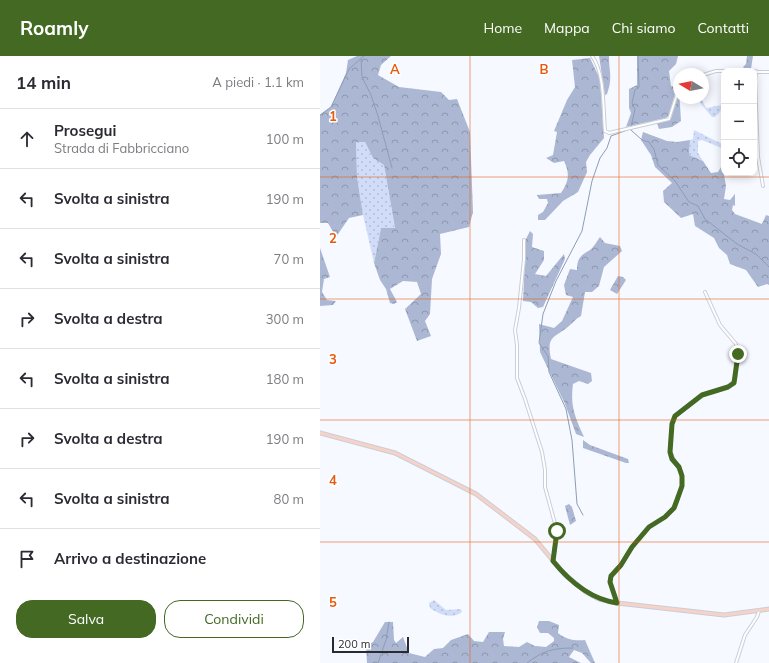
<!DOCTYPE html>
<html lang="it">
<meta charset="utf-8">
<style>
body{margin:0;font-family:Mulish,sans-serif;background:#f7f7f7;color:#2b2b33}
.controls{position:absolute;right:12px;top:12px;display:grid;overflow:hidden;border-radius:8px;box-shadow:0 2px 10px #0003}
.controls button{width:36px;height:36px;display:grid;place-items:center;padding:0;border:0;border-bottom:1px solid #e1e1e2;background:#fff;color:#2b2b33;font:20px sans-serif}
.compass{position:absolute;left:353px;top:12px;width:36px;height:36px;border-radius:50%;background:#fff;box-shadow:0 2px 10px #0003;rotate:280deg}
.scale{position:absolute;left:12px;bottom:10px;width:77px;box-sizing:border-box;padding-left:4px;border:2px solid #2a2b2f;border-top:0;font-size:11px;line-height:14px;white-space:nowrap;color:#2a2b2f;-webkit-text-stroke:3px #fff;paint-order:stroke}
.stop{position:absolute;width:12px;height:12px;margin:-9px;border:3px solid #436923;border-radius:50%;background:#fff}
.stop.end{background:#436923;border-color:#fff;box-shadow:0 1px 4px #0008}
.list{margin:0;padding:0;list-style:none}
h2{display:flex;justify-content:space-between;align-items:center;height:52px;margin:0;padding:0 16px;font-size:17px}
h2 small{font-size:13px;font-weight:400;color:#7c7c81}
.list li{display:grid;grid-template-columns:26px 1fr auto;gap:12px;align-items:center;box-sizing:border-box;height:60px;padding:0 16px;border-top:1px solid #e1e1e2}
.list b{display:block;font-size:15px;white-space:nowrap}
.list p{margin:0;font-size:13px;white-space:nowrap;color:#7c7c81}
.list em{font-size:13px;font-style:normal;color:#7c7c81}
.actions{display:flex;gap:8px;padding:12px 16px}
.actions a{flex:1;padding:9px 0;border:1px solid #436923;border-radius:16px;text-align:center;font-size:14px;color:#436923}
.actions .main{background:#436923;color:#fff}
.icon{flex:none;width:22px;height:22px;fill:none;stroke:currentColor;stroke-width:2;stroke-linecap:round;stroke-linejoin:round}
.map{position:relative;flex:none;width:449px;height:607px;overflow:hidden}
header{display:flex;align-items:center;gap:24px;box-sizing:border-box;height:56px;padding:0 20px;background:#436923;color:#fff}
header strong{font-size:19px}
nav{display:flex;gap:22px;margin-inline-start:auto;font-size:14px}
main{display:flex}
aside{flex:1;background:#fff}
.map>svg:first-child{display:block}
</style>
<header>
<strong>Roamly</strong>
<nav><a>Home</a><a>Mappa</a><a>Chi siamo</a><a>Contatti</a></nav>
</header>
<main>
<aside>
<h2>14 min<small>A piedi · 1.1 km</small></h2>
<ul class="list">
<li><svg class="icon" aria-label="ahead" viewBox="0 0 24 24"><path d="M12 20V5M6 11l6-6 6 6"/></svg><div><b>Prosegui</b><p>Strada di Fabbricciano</p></div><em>100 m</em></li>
<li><svg class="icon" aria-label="left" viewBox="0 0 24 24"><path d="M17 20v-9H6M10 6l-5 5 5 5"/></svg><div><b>Svolta a sinistra</b></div><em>190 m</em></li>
<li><svg class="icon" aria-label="left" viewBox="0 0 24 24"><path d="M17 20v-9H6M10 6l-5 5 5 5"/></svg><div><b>Svolta a sinistra</b></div><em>70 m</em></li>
<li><svg class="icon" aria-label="right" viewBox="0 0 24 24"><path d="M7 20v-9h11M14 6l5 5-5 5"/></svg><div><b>Svolta a destra</b></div><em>300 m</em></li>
<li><svg class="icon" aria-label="left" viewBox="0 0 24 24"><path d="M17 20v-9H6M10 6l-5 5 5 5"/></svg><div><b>Svolta a sinistra</b></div><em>180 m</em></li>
<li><svg class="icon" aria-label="right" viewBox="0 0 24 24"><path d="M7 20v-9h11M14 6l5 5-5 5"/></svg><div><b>Svolta a destra</b></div><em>190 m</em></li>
<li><svg class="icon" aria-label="left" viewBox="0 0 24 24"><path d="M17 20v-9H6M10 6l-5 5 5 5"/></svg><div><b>Svolta a sinistra</b></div><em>80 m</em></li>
<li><svg class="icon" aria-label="arrive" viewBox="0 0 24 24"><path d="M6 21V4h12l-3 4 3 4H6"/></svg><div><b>Arrivo a destinazione</b></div></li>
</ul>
<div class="actions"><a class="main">Salva</a><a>Condividi</a></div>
</aside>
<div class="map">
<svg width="449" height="607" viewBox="0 0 449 607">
<defs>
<pattern id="grass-dots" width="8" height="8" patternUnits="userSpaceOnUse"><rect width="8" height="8" fill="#d1ddf8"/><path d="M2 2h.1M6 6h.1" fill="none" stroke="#b4bed5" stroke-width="1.8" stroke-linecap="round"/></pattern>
<pattern id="forest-crowns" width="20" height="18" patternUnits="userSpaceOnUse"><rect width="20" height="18" fill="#acb8d3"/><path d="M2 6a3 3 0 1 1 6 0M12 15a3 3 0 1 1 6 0" fill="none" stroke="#8c96ac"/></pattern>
</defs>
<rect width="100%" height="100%" fill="#f6f9ff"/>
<g fill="url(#grass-dots)">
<path d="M376,42H381L386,52L402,49L400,56L395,61H392Z"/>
<path d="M374,74L404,89V93L382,84L378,85V97L383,105L369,99L370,84L373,83Z"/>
<path d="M36,86H45L53,102L64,109L75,173L61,172L54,207L43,159L37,121Z"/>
<path d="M114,544L126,554L141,553L142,556C132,564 119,558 110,552L109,547Z"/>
</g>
<g fill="url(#forest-crowns)">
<path d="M37,0H71L61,9L58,19L79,31L121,36L129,44L137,43L150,76L153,156L149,171L120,178L121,198L112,223L110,258L105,265L111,280L97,285L85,253L101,238L97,226L83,225L70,233L77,246L74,248L70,247L66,233L60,224L54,207L61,172H75L64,109L53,102L45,86H36L37,121L43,159L29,162L16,181L8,167H0V59L11,51L26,17L28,4Z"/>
<path d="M279,0H289C289,16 293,22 287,38L285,39Z"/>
<path d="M317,0H358L356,8L349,15L351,30L357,31L349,59L346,62L306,71L311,57L309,52V33L317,29Z"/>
<path d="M427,0H433L431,13L426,14L423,11L426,8Z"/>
<path d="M270,2L280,23L284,82L270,99L266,106L267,116L258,136L243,145L225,164H218V159L223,156L228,147L227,143H219L217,139L241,137C249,125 250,118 244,105L234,107L226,102L233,99L237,76L234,75L247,44L255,31L252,4Z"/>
<path d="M359,33L361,65L352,71L339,73L337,67L351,62Z"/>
<path d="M323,76L347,85L357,86L370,84L369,99L383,105L391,117L398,116L401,111L403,113L406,130L404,143L410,144L415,138V150L413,149L412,154L415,158L442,168L446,159L449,160V229L447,228L438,231L426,214L410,208L407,199L399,192L394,182L375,170L373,158L361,162L344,146L343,135L352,127L335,111L331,99L321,84Z"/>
<path d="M210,175L213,178L212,191L224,195V204L215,218L226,220L244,198L245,203L223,251L218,252L211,246L203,245L206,183Z"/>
<path d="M280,181L285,187L300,190L302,195L284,211L279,230L272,236H265L261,260C255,263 254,266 249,270C235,282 226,279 231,303L271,317L272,325L268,328L259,325L253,328C250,350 255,361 264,381L256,378L245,348L220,296L219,268L234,272L242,265L253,241L246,239L244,229L250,213L257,214C257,202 261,199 270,194C274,191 277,185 280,181Z"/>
<path d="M0,192L10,221L4,223L2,236L7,244L16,245L13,249L0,250Z"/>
<path d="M298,220L303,221L306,224L297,238L290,234Z"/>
<path d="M263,384L270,389L308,403L309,407H306L263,392Z"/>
<path d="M249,448L252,451L256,465L250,469L245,450Z"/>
<path d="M219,565H229L239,569L238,577C247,584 255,585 265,584L275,607H271L262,597L254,594L249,601L261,607H47L46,590L53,586L65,566H73L74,584L76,587L83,581L89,597L105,601L114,593L123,592L131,584L148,578L154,585L163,586L169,576H185L183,583L184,590L199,591L207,586L215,590L226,591L234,585V582L228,577H220L217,571Z"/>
</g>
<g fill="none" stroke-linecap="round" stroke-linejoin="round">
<g stroke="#8c9db6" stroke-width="1">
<path d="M41,3L42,21L51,39L58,60L72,112"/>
<path d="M0,59L11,51L29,13L44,0"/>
<path d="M311,71L315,53L312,47L315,34L319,31L318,0"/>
<path d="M311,74L322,84L329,86L334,93L338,109L355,125L369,146L378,150L385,163L417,188L436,198L449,211"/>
<path d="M263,459L257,448L252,384L246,353L229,316L228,300L219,287L223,258L236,225L262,175L272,125L280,102L287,92L291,80L310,73"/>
<path d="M58,607L66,584L69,566"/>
<path d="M207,607C223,595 232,592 253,592"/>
</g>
<defs>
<g id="street">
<path d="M272,0C285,17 283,53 285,75L289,77L349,63L359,32"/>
<path d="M436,15L435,24L438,101L443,130"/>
<path d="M434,16H449"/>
<path d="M383,19L396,15H405"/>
<path d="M204,184V203L199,252L195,274L197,289V322L205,343L222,396L225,414V431L237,475L233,505"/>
<path d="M297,547L290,526L291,520L301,509L312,491L329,471L345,461L354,452L357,444L362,430V419L350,396L352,368L355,360L383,339L408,331L415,324L418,302L416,288L400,269L385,236"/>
<path d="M416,607L425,579L437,561L439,555"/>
</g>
<path id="secondary" d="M0,377L75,397L156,438L215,483L244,518L266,536L279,543L297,547L404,559L449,553"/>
</defs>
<use href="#street" stroke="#caced8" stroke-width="4"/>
<use href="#secondary" stroke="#caced8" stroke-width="5"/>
<use href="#street" stroke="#fff" stroke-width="2"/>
<use href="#secondary" stroke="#f7d2c6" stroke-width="3"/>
</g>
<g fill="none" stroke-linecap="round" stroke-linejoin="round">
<path stroke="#436923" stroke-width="5" d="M237,475L233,505C250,526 270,543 297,547L290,526L291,520L301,509L312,491L329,471L345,461L354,452L357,444L362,430V420L359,411L352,403L350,396L352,368L355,360L382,339L408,331L414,327L418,298"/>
</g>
<path fill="none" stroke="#e8590c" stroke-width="1" stroke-opacity="0.55" d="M150,0V607M299,0V607M0,121H449M0,243H449M0,364H449M0,486H449"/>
<g font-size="13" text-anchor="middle" font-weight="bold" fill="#e8590c" stroke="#fff" stroke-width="3" stroke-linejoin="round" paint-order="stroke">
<text x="75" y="18">A</text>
<text x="224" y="18">B</text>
<text x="13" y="65">1</text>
<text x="13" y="187">2</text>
<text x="13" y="308">3</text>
<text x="13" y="429">4</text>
<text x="13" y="551">5</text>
</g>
</svg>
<div class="controls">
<button>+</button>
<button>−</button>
<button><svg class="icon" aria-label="locate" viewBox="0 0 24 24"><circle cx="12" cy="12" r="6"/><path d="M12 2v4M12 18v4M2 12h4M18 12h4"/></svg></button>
</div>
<svg class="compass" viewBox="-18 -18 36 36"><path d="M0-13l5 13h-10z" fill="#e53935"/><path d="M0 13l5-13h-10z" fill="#7c7c81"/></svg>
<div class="scale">200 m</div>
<div class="stop" style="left:237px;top:475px"></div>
<div class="stop end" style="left:418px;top:298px"></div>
</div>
</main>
